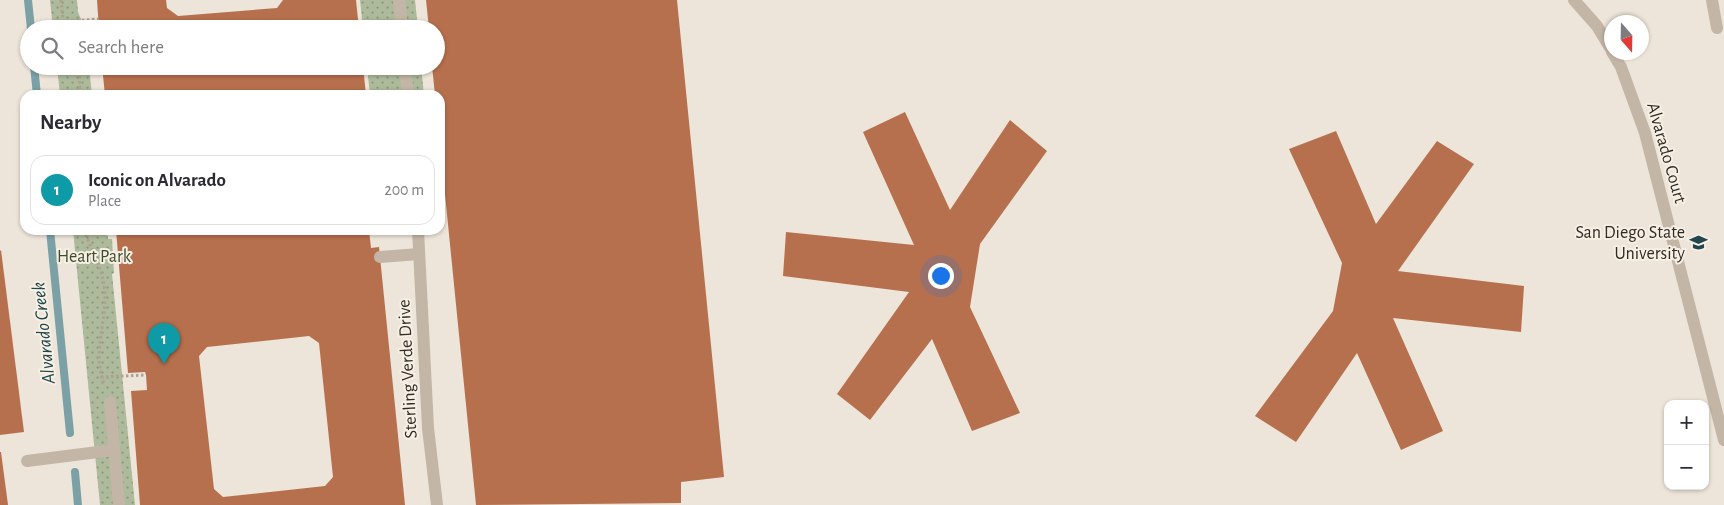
<!DOCTYPE html>
<meta charset="utf-8">
<style>
body{margin:0;font-family:"Alegreya Sans",sans-serif;background:#f7f7f7;color:#2b2b33}
.controls{position:absolute;right:15px;bottom:15px;display:grid;overflow:hidden;border-radius:10px;box-shadow:0 1px 4px #0004}
.controls button{width:45px;height:45px;display:grid;place-items:center;padding:0;border:0;border-bottom:1px solid #e1e1e2;background:#fff;color:#2b2b33;font:25px sans-serif}
.compass{position:absolute;left:1604px;top:15px;width:45px;height:45px;border-radius:50%;background:#fff;box-shadow:0 1px 4px #0004;rotate:160deg}
.you{position:absolute;left:940px;top:275px;width:18px;height:18px;margin:-12px;border:4px solid #fff;border-radius:50%;background:#1a73e8;box-shadow:0 0 0 8px #1a73e833}
.badge{display:grid;place-items:center;width:32px;height:32px;border-radius:50%;background:#21464d;color:#fff;font-size:16px;font-weight:700}
.pin{position:absolute;translate:-50% -41px;filter:drop-shadow(0 1px 2px #0008)}
.pin::after{content:'';position:absolute;top:26px;width:18px;height:15px;background:inherit;clip-path:polygon(0 0,100% 0,50% 100%)}
.list{margin:0;padding:0;list-style:none}
h2{display:flex;justify-content:space-between;align-items:center;height:65px;margin:0;padding:0 20px;font-size:21px}
h2 small{font-size:16px;font-weight:400;color:#7c7c81}
.list li{display:grid;grid-template-columns:32px 1fr auto;gap:15px;align-items:center;box-sizing:border-box;height:70px;margin:0 10px 10px;padding:0 10px;border:1px solid #e1e1e2;border-radius:15px}
.list b{display:block;font-size:19px;white-space:nowrap}
.list p{margin:0;font-size:16px;white-space:nowrap;color:#7c7c81}
.list em{font-size:16px;font-style:normal;color:#7c7c81}
.icon{flex:none;width:28px;height:28px;fill:none;stroke:currentColor;stroke-width:2;stroke-linecap:round;stroke-linejoin:round}
.map{position:relative;flex:none;width:1724px;height:505px;overflow:hidden}
.search{position:absolute;background:#fff;box-shadow:0 1px 4px #0004;left:20px;top:20px;width:425px;height:55px;display:flex;align-items:center;gap:12px;box-sizing:border-box;padding:0 18px;border-radius:28px;color:#7c7c81;font-size:19px}
.panel{position:absolute;background:#fff;box-shadow:0 1px 4px #0004;left:20px;top:90px;width:425px;height:145px;border-radius:15px}
.map>svg:first-child{display:block}
</style>
<div class="map">
<svg width="1724" height="505" viewBox="0 0 1724 505">
<defs>
<pattern id="park-dots" width="8" height="8" patternUnits="userSpaceOnUse" patternTransform="scale(1.25)"><rect width="8" height="8" fill="#adba9b"/><path d="M2 2h.1M6 6h.1" fill="none" stroke="#8d977e" stroke-width="1.8" stroke-linecap="round"/></pattern>
</defs>
<rect width="100%" height="100%" fill="#ede5d9"/>
<g fill="url(#park-dots)">
<path d="M50,0H77L78,12L85,29H53Z"/>
<path d="M360,0H415L418,29H363Z"/>
<path d="M57,66H89L92,95H60Z"/>
<path d="M367,66H421L424,95H370Z"/>
<path d="M73,230H107L108,239H112L114,273L112,274L135,505H100Z"/>
</g>
<g fill="none" stroke-linecap="round" stroke-linejoin="round">
<g stroke="#7ba1a7" stroke-width="8">
<path d="M28,0L31,29"/>
<path d="M34,66L37,95"/>
<path d="M50,230L70,433"/>
<path d="M75,472L78,505"/>
</g>
</g>
<g fill="#b7704d" fill-rule="evenodd">
<path d="M97,0H166L167,8L178,16L277,8L283,0H356L359,29H99Z"/>
<path d="M426,0H677L724,477L681,482V503L476,505L440,144V95H435L432,66H436V29H429Z"/>
<path d="M102,66H363L366,95H105Z"/>
<path d="M905,112L950,210L1010,120L1047,151L980,244L970,307L1020,413L972,431L932,339L870,420L837,394L909,292L783,276L786,232L914,245L863,132Z"/>
<path d="M1336,131L1376,224L1437,141L1474,164L1398,271L1524,286L1521,332L1393,318L1443,431L1401,450L1357,353L1296,442L1255,416L1333,311L1342,263L1289,149Z"/>
<path d="M116,230H369L371,248L379,247L405,505H140L131,391L147,390L146,375L145,372L128,373ZM309,336L319,343L333,477L325,486L223,497L214,489L199,356L207,347Z"/>
<path d="M1,250L24,432L0,435V251Z"/>
<path d="M0,452H1L8,505H0Z"/>
</g>
<g fill="none" stroke-linecap="round" stroke-linejoin="round">
<g stroke="#afa191" stroke-width="3" stroke-dasharray="2.5 2.5" stroke-linecap="butt">
<path d="M61,0L64,29"/>
<path d="M62,22L98,19"/>
<path d="M79,66L80,95"/>
<path d="M84,230C93,253 106,275 105,300C104,330 93,355 104,384"/>
<path d="M101,377L146,375"/>
</g>
<g stroke="#c4b6a6" stroke-width="12">
<path d="M399,0L402,29"/>
<path d="M1712,0L1717,28"/>
<path d="M405,66L408,95"/>
<path d="M418,230L428,428"/>
<path d="M380,257L419,254"/>
<path d="M110,402L119,505"/>
<path d="M27,461L114,450"/>
</g>
<g stroke="#c4b6a6" stroke-width="12">
<path d="M1574,0L1597,26L1612,51"/>
<path d="M1612,52L1621,67L1645,133L1724,440"/>
<path d="M428,428L437,505"/>
</g>
</g>
<defs>
<symbol id="university-bare" viewBox="-9 -9 18 18"><path d="M0-5L7-2L0 1L-7-2ZM-4 1L0 2.5L4 1V4Q0 6-4 4Z" fill="#21464d" stroke="#f6efe4" stroke-width="2.5" paint-order="stroke"/></symbol>
</defs>
<g fill-rule="evenodd">
<use href="#university-bare" x="1686" y="230" width="25" height="25"/>
</g>
<g text-anchor="middle" dominant-baseline="central" stroke-width="4" stroke-linejoin="round" paint-order="stroke">
<g font-size="18" fill="#312b26" stroke="#f6efe4">
<text transform="translate(1666 153) rotate(74)">Alvarado Court</text>
<text transform="translate(408 369) rotate(-93)">Sterling Verde Drive</text>
</g>
<g font-size="18" fill="#312b26" stroke="#f6efe4" text-anchor="end">
<text x="1685" y="233">San Diego State<tspan x="1685" dy="21">University</tspan></text>
</g>
<g font-size="18" fill="#3e4c2d" stroke="#f6efe4">
<text x="94" y="257">Heart Park</text>
</g>
<g font-size="19" font-style="italic" fill="#21464d" stroke="#f6efe4">
<text transform="translate(44 333) rotate(-96)">Alvarado Creek</text>
</g>
</g>
</svg>
<div class="controls">
<button>+</button>
<button>−</button>
</div>
<svg class="compass" viewBox="-18 -18 36 36"><path d="M0-13l5 13h-10z" fill="#e53935"/><path d="M0 13l5-13h-10z" fill="#7c7c81"/></svg>
<div class="you"></div>
<div class="pin badge" style="left:164px;top:364px;background:#0f9aa8">1</div>
<div class="search"><svg class="icon" aria-label="search" viewBox="0 0 24 24"><circle cx="10" cy="10" r="6"/><path d="M15 15l6 6"/></svg>Search here</div>
<section class="panel">
<h2>Nearby<small></small></h2>
<ul class="list">
<li><span class="badge" style="background:#0f9aa8">1</span><div><b>Iconic on Alvarado</b><p>Place</p></div><em>200 m</em></li>
</ul>
</section>
</div>
